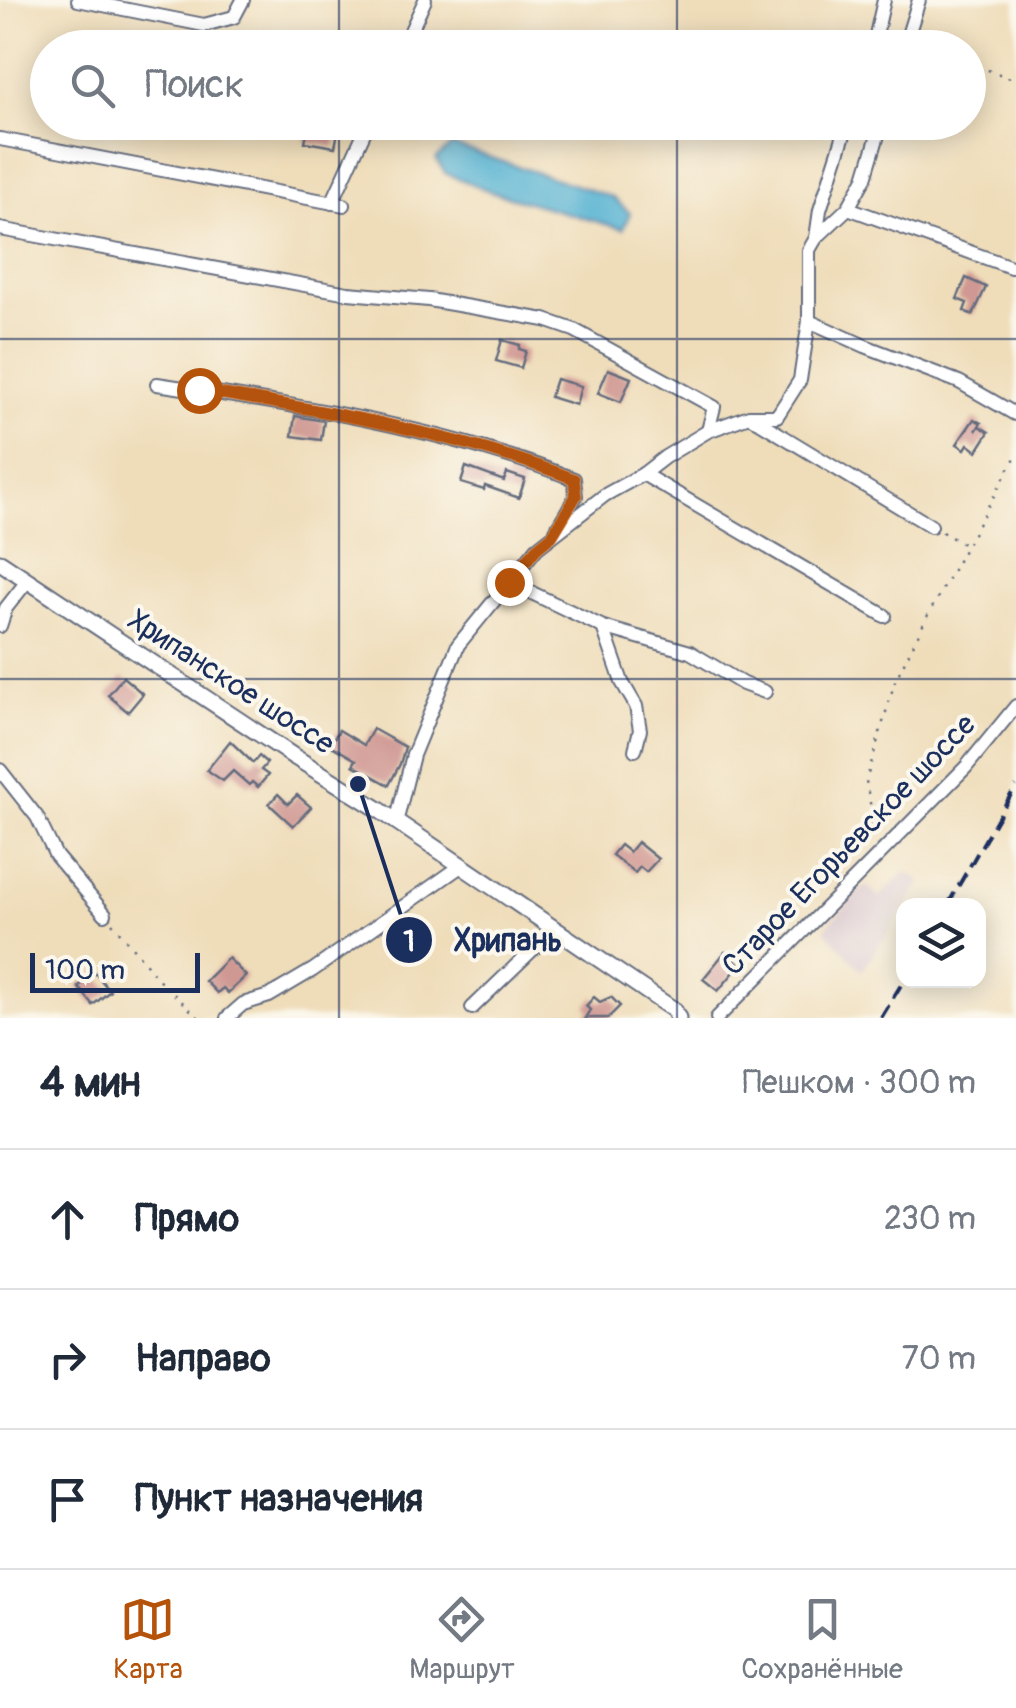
<!DOCTYPE html>
<html lang="ru">
<meta charset="utf-8">
<style>
body{margin:0;font-family:Pangolin,sans-serif;background:#f2f2f3;color:#1f2937}
.controls{position:absolute;right:30px;bottom:30px;display:grid;overflow:hidden;border-radius:20px;box-shadow:0 5px 25px #0003}
.controls button{width:90px;height:90px;display:grid;place-items:center;padding:0;border:0;border-bottom:2px solid #e0e1e3;background:#fff;color:#1f2937;font:50px sans-serif}
.scale{position:absolute;left:30px;bottom:25px;width:170px;box-sizing:border-box;padding-left:10px;border:5px solid #1b2f5e;border-top:0;font-size:28px;line-height:35px;white-space:nowrap;color:#1b2f5e;-webkit-text-stroke:8px #fbf7ec;paint-order:stroke}
.stop{position:absolute;width:30px;height:30px;margin:-22px;border:8px solid #b45309;border-radius:50%;background:#fff}
.stop.end{background:#b45309;border-color:#fff;box-shadow:0 2px 10px #0008}
.list{margin:0;padding:0;list-style:none}
h2{display:flex;justify-content:space-between;align-items:center;height:130px;margin:0;padding:0 40px;font-size:42px}
h2 small{font-size:32px;font-weight:400;color:#747a83}
.list li{display:grid;grid-template-columns:65px 1fr auto;gap:30px;align-items:center;box-sizing:border-box;height:140px;padding:0 40px;border-top:2px solid #e0e1e3}
.list b{display:block;font-size:38px;white-space:nowrap}
.list em{font-size:32px;font-style:normal;color:#747a83}
.icon{flex:none;width:55px;height:55px;fill:none;stroke:currentColor;stroke-width:2;stroke-linecap:round;stroke-linejoin:round}
.map{position:relative;flex:none;width:1016px;height:1018px;overflow:hidden}
.search{position:absolute;background:#fff;box-shadow:0 5px 25px #0003;left:30px;right:30px;top:30px;height:110px;display:flex;align-items:center;gap:25px;box-sizing:border-box;padding:0 35px;border-radius:55px;color:#747a83;font-size:38px}
.sheet{height:550px;background:#fff}
nav{display:flex;justify-content:space-around;align-items:center;box-sizing:border-box;height:140px;border-top:2px solid #e0e1e3;background:#fff;font-size:28px;color:#747a83}
nav a{display:grid;justify-items:center;gap:5px}
nav .on{color:#b45309}
.map>svg:first-child{display:block}
</style>
<div class="map">
<svg width="1016" height="1018" viewBox="0 0 1016 1018">
<rect width="100%" height="100%" fill="#fbf7ec"/>
<filter id="ink" filterUnits="userSpaceOnUse"><feTurbulence type="fractalNoise" baseFrequency=".01" numOctaves="2"/><feDisplacementMap in="SourceGraphic" scale="20" xChannelSelector="R" yChannelSelector="G"/><feConvolveMatrix kernelMatrix="1 2 1 2 8 2 1 2 1" color-interpolation-filters="sRGB"/></filter>
<filter id="wash" filterUnits="userSpaceOnUse"><feTurbulence type="fractalNoise" baseFrequency=".0048" numOctaves="4" result="noise"/><feDisplacementMap in="SourceGraphic" scale="40" xChannelSelector="R" yChannelSelector="G"/><feGaussianBlur stdDeviation="2.25" result="paint"/><feColorMatrix in="noise" values="0 0 0 0 0 0 0 0 0 0 0 0 0 0 0 0 0 1.4 0 .05"/><feComposite in="paint" operator="in"/></filter>
<g filter="url(#wash)">
<rect width="100%" height="100%" fill="#efddba"/>
<path fill="#d2bdc8" d="M906,872L922,881L862,971L824,929L866,884L879,897Z"/>
<path fill="#53b1d2" stroke="#377098" stroke-width="2.5" d="M452,145L612,197L630,213L623,229L492,192L445,173L436,159Z"/>
<g id="blocks">
<g fill="#d09893">
<path d="M309,122L339,127L335,147L305,142Z"/>
<path d="M966,278L986,287L973,315L964,311L967,303L957,299Z"/>
<path d="M502,340L520,345L519,349L526,351L521,368L496,361Z"/>
<path d="M608,369L631,378L621,402L598,393Z"/>
<path d="M556,379L581,386L576,405L550,397Z"/>
<path d="M295,416L324,421L321,440L292,436Z"/>
<path d="M974,419L981,423L976,431L979,426L989,432L977,451L968,444L965,449L957,444Z"/>
<path d="M466,467L504,481L507,473L525,479L519,498L485,486L484,490L461,483Z"/>
<path d="M123,677L143,694L128,712L108,695Z"/>
<path d="M373,729L405,747L400,764L389,785L353,765L356,760L330,745L339,730L364,745Z"/>
<path d="M230,741L253,763L259,756L267,763L261,770L268,775L258,787L252,782L249,785L233,771L223,781L207,770Z"/>
<path d="M278,794L288,804L297,795L311,807L293,826L269,804Z"/>
<path d="M637,842L658,859L646,872L640,867L635,873L612,855L620,845L629,852Z"/>
<path d="M725,952L740,965L718,991L703,979Z"/>
<path d="M228,958L246,976L228,993L223,988L217,993L205,981Z"/>
<path d="M95,973L110,991L93,1005L78,987Z"/>
<path d="M594,997L600,1002L611,997L620,1006L608,1018H585L590,1010L586,1006Z"/>
</g>
</g>
</g>
<g filter="url(#ink)">
<use href="#blocks" fill-opacity="0" stroke="#656c7e" stroke-width="2.5"/>
<g fill="none" stroke-linecap="round" stroke-linejoin="round">
<defs>
<g id="minor">
<path d="M78,0L204,25L234,17L243,0"/>
<path d="M403,48L425,0"/>
<path d="M873,48L884,0"/>
<path d="M904,48L919,0"/>
<path d="M0,139L344,205"/>
<path d="M332,203L369,122"/>
<path d="M848,208L1011,267"/>
<path d="M0,229L348,293L429,300L545,320L574,330L714,407L708,431"/>
<path d="M816,238L848,208L865,178L882,122"/>
<path d="M809,321L865,346L959,382L1015,414"/>
<path d="M157,384C297,405 441,427 574,479L576,496L556,530"/>
<path d="M751,417L931,526"/>
<path d="M643,474L885,616"/>
<path d="M509,582L603,627L690,652L743,684L765,692"/>
<path d="M0,626L6,608L28,580"/>
<path d="M603,627L622,682L636,706L640,730L635,750"/>
<path d="M0,770L37,817L56,856L105,914"/>
<path d="M396,823L413,755L458,645L537,548L605,495L643,474L665,457L708,431L749,416H777L800,380L809,321V250L816,238L820,210L848,122"/>
<path d="M472,1008L554,929"/>
<path d="M227,1018L243,1004L269,996L313,970L461,866"/>
<path d="M717,1018L966,767L1016,706"/>
</g>
<path id="major" d="M0,562L293,756L378,809L674,1010L678,1018"/>
</defs>
<use href="#minor" stroke="#656c7e" stroke-width="16"/>
<use href="#major" stroke="#656c7e" stroke-width="19"/>
<g stroke="#656c7e" stroke-width="2.5" stroke-dasharray="2.5 8" stroke-linecap="butt">
<path d="M968,63L1016,80"/>
<path d="M942,532L965,545"/>
<path d="M837,878L873,819L866,781L895,681L928,615L1016,456"/>
<path d="M112,923L161,982L199,1018"/>
</g>
<use href="#minor" stroke="#fff" stroke-width="12"/>
<use href="#major" stroke="#fff" stroke-width="15"/>
<g stroke="#1b2f5e" stroke-width="4" stroke-dasharray="15 8" stroke-linecap="butt">
<path d="M947,906L1016,786"/>
<path d="M881,1018L904,980"/>
</g>
</g>
</g>
<g fill="none" stroke-linecap="round" stroke-linejoin="round" filter="url(#ink)">
<path stroke="#b45309" stroke-width="12" d="M199,390C325,411 454,432 574,479L576,496L552,536L537,548L509,582"/>
</g>
<path fill="none" stroke="#1b2f5e" stroke-width="2.5" stroke-opacity="0.55" d="M339,0V48M677,0V48M339,122V1018M677,122V1018M0,339H1016M0,679H1016"/>
<g text-anchor="middle" dominant-baseline="central" stroke-width="8" stroke-linejoin="round" paint-order="stroke">
<g font-size="30" fill="#1b2f5e" stroke="#fbf7ec">
<text transform="translate(231 682) rotate(33)">Хрипанское шоссе</text>
<text transform="translate(849 845) rotate(-46)">Старое Егорьевское шоссе</text>
</g>
</g>
<path fill="none" stroke="#1b2f5e" stroke-width="4" d="M358 784L409 940"/>
<g fill="#1b2f5e" stroke="#fbf7ec" stroke-width="4">
<circle cx="358" cy="784" r="10"/>
<circle cx="409" cy="940" r="25"/>
</g>
<g font-size="30" text-anchor="middle" font-weight="bold" fill="#fff">
<text x="409" y="951">1</text>
</g>
<g font-size="32" text-anchor="middle" font-weight="bold" fill="#1b2f5e" stroke="#fbf7ec" stroke-width="8" stroke-linejoin="round" paint-order="stroke">
<text x="508" y="951">Хрипань</text>
</g>
</svg>
<div class="controls">
<button><svg class="icon" aria-label="layers" viewBox="0 0 24 24"><path d="M12 4l9 5-9 5-9-5zM3 14l9 5 9-5"/></svg></button>
</div>
<div class="scale">100 m</div>
<div class="stop" style="left:199px;top:390px"></div>
<div class="stop end" style="left:509px;top:582px"></div>
<div class="search"><svg class="icon" aria-label="search" viewBox="0 0 24 24"><circle cx="10" cy="10" r="6"/><path d="M15 15l6 6"/></svg>Поиск</div>
</div>
<section class="sheet">
<h2>4 мин<small>Пешком · 300 m</small></h2>
<ul class="list">
<li><svg class="icon" aria-label="ahead" viewBox="0 0 24 24"><path d="M12 20V5M6 11l6-6 6 6"/></svg><div><b>Прямо</b></div><em>230 m</em></li>
<li><svg class="icon" aria-label="right" viewBox="0 0 24 24"><path d="M7 20v-9h11M14 6l5 5-5 5"/></svg><div><b>Направо</b></div><em>70 m</em></li>
<li><svg class="icon" aria-label="arrive" viewBox="0 0 24 24"><path d="M6 21V4h12l-3 4 3 4H6"/></svg><div><b>Пункт назначения</b></div></li>
</ul>
</section>
<nav>
<a class="on"><svg class="icon" aria-label="map" viewBox="0 0 24 24"><path d="M3 6l6-2 6 2 6-2v14l-6 2-6-2-6 2zM9 4v14M15 6v14"/></svg>Карта</a>
<a><svg class="icon" aria-label="directions" viewBox="0 0 24 24"><path d="M12 3l9 9-9 9-9-9zM9 14v-3h6M13 9l2 2-2 2"/></svg>Маршрут</a>
<a><svg class="icon" aria-label="saved" viewBox="0 0 24 24"><path d="M7 4h10v16l-5-4-5 4z"/></svg>Сохранённые</a>
</nav>
